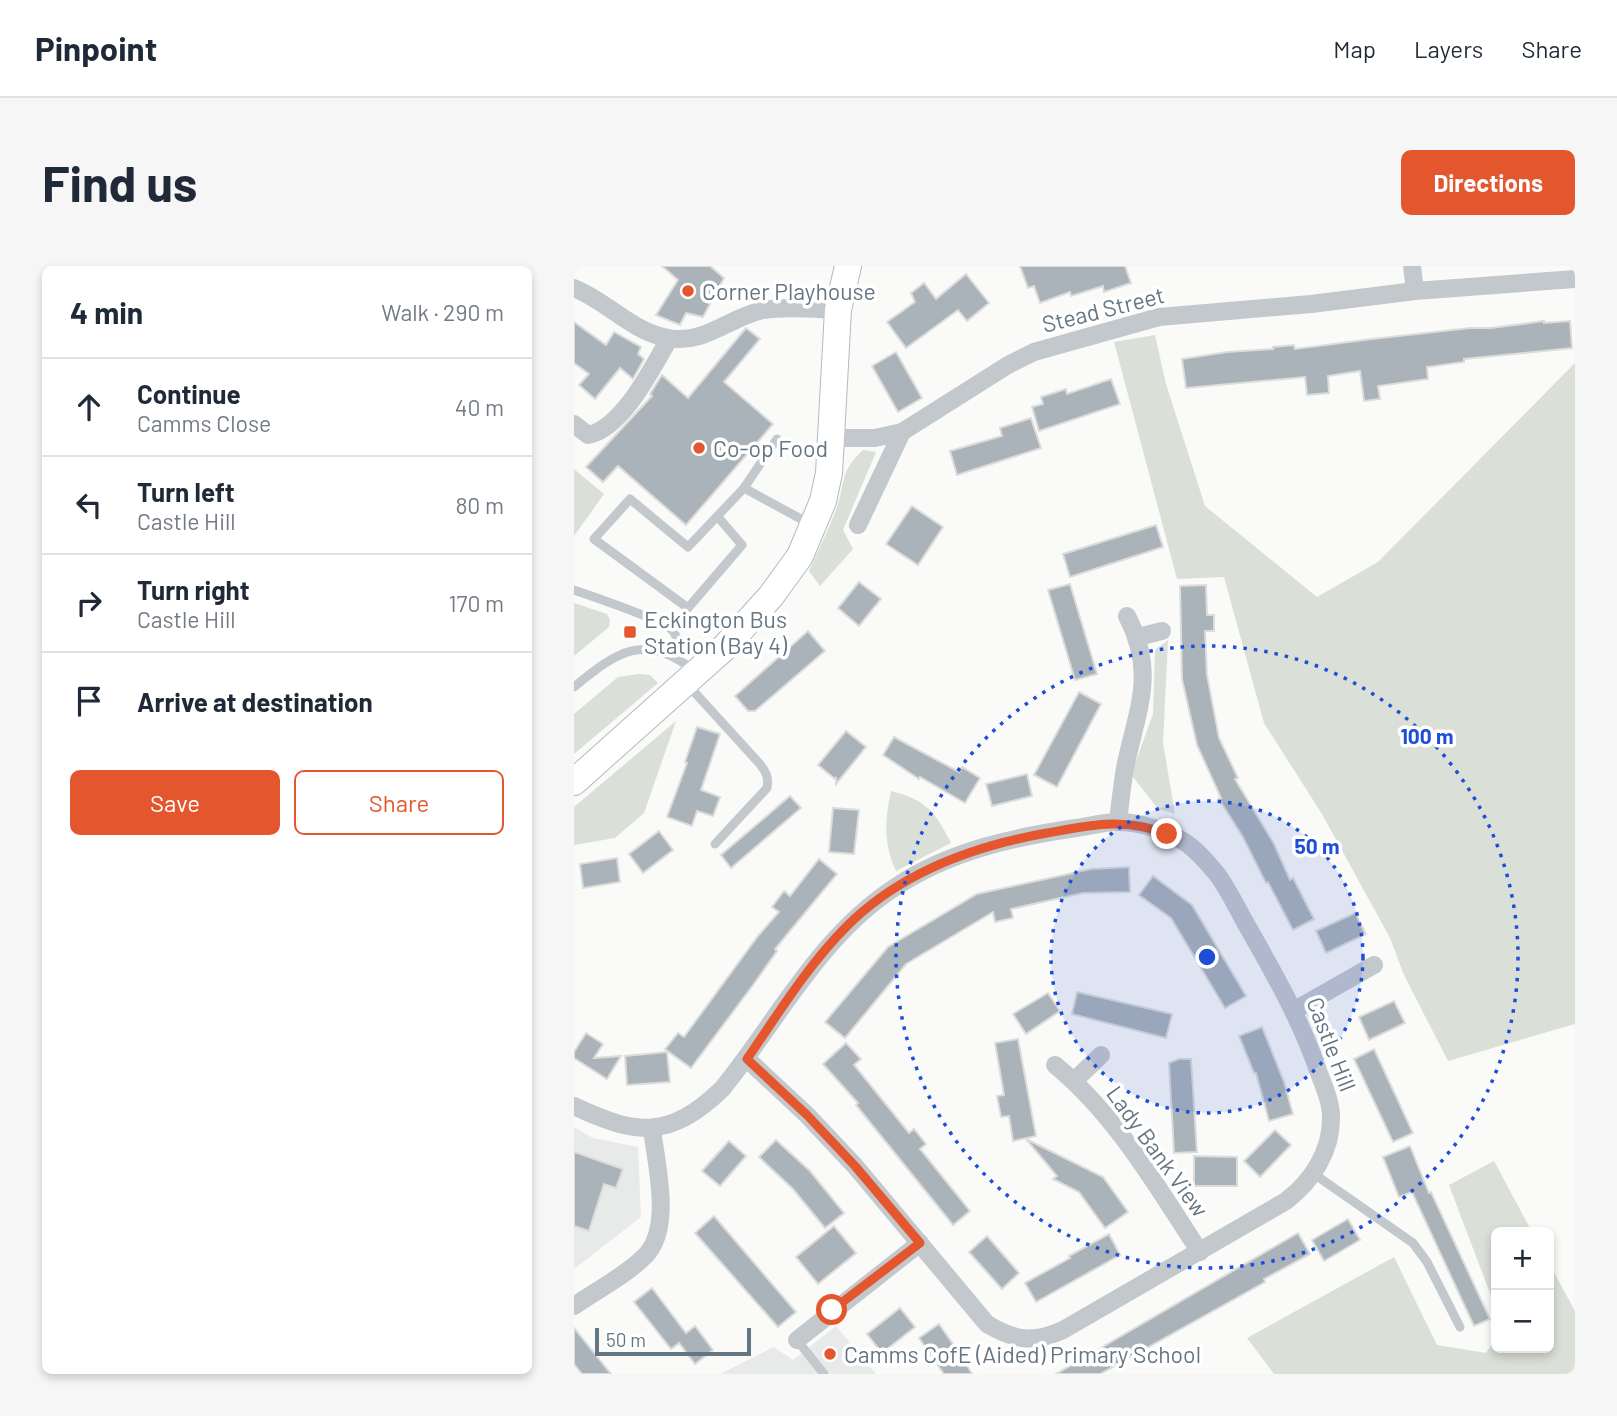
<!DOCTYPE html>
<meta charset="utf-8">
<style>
body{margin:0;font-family:Barlow,sans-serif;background:#f6f6f7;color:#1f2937}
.controls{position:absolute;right:21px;bottom:21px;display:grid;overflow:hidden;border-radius:10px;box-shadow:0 4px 10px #0003}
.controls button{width:63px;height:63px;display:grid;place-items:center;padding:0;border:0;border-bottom:2px solid #e0e1e3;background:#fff;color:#1f2937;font:35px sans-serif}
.scale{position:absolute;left:21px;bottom:18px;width:156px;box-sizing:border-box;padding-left:7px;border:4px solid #657683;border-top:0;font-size:19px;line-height:24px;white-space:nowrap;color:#657683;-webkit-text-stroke:5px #fff;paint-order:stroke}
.stop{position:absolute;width:21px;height:21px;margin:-16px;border:5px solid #e4572e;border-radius:50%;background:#fff}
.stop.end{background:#e4572e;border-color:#fff;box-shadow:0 2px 7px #0008}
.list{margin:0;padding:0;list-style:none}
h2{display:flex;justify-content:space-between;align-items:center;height:91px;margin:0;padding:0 28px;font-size:30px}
h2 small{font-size:23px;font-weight:400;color:#747a83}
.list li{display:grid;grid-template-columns:46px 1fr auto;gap:21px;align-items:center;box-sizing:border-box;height:98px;padding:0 28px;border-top:2px solid #e0e1e3}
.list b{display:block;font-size:26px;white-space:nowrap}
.list p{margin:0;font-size:23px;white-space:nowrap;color:#747a83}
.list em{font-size:23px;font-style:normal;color:#747a83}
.actions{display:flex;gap:14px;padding:21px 28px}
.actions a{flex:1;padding:16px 0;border:2px solid #e4572e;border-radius:10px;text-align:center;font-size:24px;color:#e4572e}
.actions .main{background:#e4572e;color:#fff}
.icon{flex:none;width:38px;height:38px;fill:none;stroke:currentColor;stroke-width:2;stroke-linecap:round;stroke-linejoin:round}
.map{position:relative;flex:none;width:1001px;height:1108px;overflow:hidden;border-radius:10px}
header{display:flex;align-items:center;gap:42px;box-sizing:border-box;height:98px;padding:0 35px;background:#fff;border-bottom:2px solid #e0e1e3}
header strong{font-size:33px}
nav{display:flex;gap:38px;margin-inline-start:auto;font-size:24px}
.intro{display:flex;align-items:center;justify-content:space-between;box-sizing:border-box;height:168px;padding:0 42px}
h1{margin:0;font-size:49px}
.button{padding:18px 32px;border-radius:10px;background:#e4572e;color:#fff;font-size:24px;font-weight:700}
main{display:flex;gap:42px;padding:0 42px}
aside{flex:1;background:#fff;border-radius:10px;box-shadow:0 4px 10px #0003}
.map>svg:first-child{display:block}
</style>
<header>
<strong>Pinpoint</strong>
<nav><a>Map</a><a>Layers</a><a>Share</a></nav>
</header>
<div class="intro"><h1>Find us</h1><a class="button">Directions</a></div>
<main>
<aside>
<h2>4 min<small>Walk · 290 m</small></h2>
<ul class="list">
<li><svg class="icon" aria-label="ahead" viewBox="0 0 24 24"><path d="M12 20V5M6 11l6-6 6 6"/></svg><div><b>Continue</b><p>Camms Close</p></div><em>40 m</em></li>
<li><svg class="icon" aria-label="left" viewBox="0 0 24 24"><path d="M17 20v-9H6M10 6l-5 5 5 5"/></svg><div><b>Turn left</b><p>Castle Hill</p></div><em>80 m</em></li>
<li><svg class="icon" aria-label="right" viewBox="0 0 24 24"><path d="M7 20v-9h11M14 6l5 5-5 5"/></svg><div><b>Turn right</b><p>Castle Hill</p></div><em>170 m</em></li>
<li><svg class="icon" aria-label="arrive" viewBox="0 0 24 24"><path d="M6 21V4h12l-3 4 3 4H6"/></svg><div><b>Arrive at destination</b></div></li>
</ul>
<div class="actions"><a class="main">Save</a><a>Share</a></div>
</aside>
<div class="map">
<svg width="1001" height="1108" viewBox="0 0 1001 1108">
<rect width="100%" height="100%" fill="#fafaf8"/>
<g fill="#e8e9e9">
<path d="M0,861L19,872L64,881L67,951L0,1003Z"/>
<path d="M262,1060L302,1108H146L200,1081L219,1094Z"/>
</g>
<g fill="#dadfd7">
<path d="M581,69L592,118L631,240L743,331L804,296L1001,97V758L874,795L830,709L816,672L748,548L690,457L650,311L603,313L540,76Z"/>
<path d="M289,184L302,186L269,264L279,283L246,320L235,305C244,285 254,265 262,244C272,216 265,206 289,184Z"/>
<path d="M0,203L30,228L0,270Z"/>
<path d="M0,337L33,348L36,354L35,361L0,390Z"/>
<path d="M594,374L589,477L601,548L584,543L559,511V503L579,448L581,384Z"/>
<path d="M65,408L76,409L84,417L0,488V448L44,411Z"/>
<path d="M102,455L70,547L41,572L0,579V541Z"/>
<path d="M317,525C353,534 361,546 377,577L322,605C309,577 311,554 317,525Z"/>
<path d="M920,895L958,966H922V1043L875,919Z"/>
<path d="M820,991L863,1079L912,1087L922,1072V1082H975V997L1001,1045V1108H700L673,1072Z"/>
</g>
<g fill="#aab3b9" stroke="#dcdcda" stroke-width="2">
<path d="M88,0H136L150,12L129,51L112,47L106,59L82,49L104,14Z"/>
<path d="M446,0H551L557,17L530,26L529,20L497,30L496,26L466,37L460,20L454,22Z"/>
<path d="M392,8L415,37L393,55L384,44L332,82L313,56L341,36L337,27L350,17L362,33Z"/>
<path d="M970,55V57L996,55L998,82L890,93V96L853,101L854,113L804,120L806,133L790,135L786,105L754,110L755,127L733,129L731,111L612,122L608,93L653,86L699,83V81L720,79L721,83L798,73L896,62H917Z"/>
<path d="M0,56L32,79L40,66L67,81L64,88L70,93L59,113L46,102L21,133L5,119L15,108L0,97Z"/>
<path d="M172,62L186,73L150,116L199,158L112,259L44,200L29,216L12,201L78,130L76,128L88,109L114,132Z"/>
<path d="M322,86L348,132L324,146L298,100Z"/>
<path d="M537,113L546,138L465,165L458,141L469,138L467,131L492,123L493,128Z"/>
<path d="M457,152L467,182L383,209L376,185L428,170L426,162Z"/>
<path d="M338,240L369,261L344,299L312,278Z"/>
<path d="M582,259L589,281L496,311L489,288Z"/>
<path d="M285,316L307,333L285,360L264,342Z"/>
<path d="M496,318L523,408L501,414L474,324Z"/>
<path d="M632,319L633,349H640V365H631L633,409L645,472L664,512L661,513L700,578L716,614L719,612L740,653L719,664L694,616L692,617L669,571L645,533L647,532L623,479L608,413L606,320Z"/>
<path d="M234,365L251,385L181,445H174L161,430Z"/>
<path d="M505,426L527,438L483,521L460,509Z"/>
<path d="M123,461L146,468L127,524L146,531L139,550L123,545L118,560L93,551L113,497L111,496Z"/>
<path d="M272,465L292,481L262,518V511L261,513L244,499Z"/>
<path d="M320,471L385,506L388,501L406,512L391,537L346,511L345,513L309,489Z"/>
<path d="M453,508L458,530L418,540L412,518Z"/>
<path d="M216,530L227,542L157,602L147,589Z"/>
<path d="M259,542L285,544L280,588L255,586Z"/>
<path d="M85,565L99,584L69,607L55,588Z"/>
<path d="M43,592L46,616L9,622L6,598Z"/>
<path d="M245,593L263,608L201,683L203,685L179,719L117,802L91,783L104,767L110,771L184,670L205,646L198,641L210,625L216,630Z"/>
<path d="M555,601L556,626L509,627L437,643L439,652L421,656L419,646L332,698L271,772L251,756L314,681L403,628L517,603Z"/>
<path d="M579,610L618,639L672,730L651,742L597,652L565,629Z"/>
<path d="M781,647L792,668L752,687L742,665Z"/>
<path d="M503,726L598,748L592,772L498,748Z"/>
<path d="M474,727L486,745L452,768L439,748Z"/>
<path d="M820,735L831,757L795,774L785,751Z"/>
<path d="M688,761L710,816L719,848L695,855L682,807H680L665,770Z"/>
<path d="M12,767L29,778L20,792L47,790L33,813L0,792V786Z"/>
<path d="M444,773L462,870L439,875L435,850L427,851L423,830L430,829L421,777Z"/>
<path d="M272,777L287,793L280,799L335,867L340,863L352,878L346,883L396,945L379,959L282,839L284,837L249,798Z"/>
<path d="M800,783L839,867L819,876L780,793Z"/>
<path d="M93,786L96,816L53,819L51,790Z"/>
<path d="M605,793H617L623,886L600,887L595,797Z"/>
<path d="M701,864L717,879L686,911L670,895Z"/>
<path d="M452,873L529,911L554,946L531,962L505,926L479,913L483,910Z"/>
<path d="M202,874L236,905L270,947L251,962L219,923L185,891Z"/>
<path d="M155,875L172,890L146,920L128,905Z"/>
<path d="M836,880L855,927L857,926L916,1053L900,1060L838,926L825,931L809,891Z"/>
<path d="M0,886L49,903L42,922L30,918L15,965L0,960Z"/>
<path d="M620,890L663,891V920H620Z"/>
<path d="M140,950L222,1046L204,1061L121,967Z"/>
<path d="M774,953L786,974L750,995L738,974Z"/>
<path d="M260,960L282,987L244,1018L222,991Z"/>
<path d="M724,967L736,988L690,1013L691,1016L526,1108H482Z"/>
<path d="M535,968L546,989L462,1036L451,1017L496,992L495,990Z"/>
<path d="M413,970L445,1007L428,1023L395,986Z"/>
<path d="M78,1022L112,1067L121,1060L139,1084L121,1098L105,1077L97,1083L60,1036Z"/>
<path d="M326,1042L341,1061L308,1087L293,1068Z"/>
<path d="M365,1058L390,1094L398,1108H370L345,1072Z"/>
<path d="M0,1062L37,1108H8L0,1098Z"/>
</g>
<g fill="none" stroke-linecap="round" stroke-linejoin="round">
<defs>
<path id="secondary" d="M0,516L150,382L197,330L226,290L249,235L255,207L264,44L274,0"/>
</defs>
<use href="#secondary" stroke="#b3babf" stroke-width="28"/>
<g stroke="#c3c8cc" stroke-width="9">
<path d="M170,222L238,259"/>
<path d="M144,251L168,279L114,342L20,273L56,233L114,281L170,222L203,173"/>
<path d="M0,324C17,330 89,354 98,364C105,371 103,381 101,390"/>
<path d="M113,418L185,497C192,506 195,511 193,522L141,578"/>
<path d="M0,421C44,385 70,366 121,405"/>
<path d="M740,908L839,977L853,996L886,1061"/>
<path d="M223,1074L250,1108"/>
</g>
<g stroke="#c3c8cc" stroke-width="18">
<path d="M838,0L841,25"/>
<path d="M0,22C33,35 58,66 94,72C130,79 156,51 189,44C213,40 240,43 264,44"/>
<path d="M0,158L14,169C48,163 79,101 95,73"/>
<path d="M259,172H301L328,166L434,99L460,86L585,51L737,38L841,25L1001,13"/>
<path d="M284,259L328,166"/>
<path d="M564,371L588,365"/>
<path d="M544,556C546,538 548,520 551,502C563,443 583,408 553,350"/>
<path d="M719,745L800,699"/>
<path d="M481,799C543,850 583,921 626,986"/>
<path d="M500,815L527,789"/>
<path d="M0,840C63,870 96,873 148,823C204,754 246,669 323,620C376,585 440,571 502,562C516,560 530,556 544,556C565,556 591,564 609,575C622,583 633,596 643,608C654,623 663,642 672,658C700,707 728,756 746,810C751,822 757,837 757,850C758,885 738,915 712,935L489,1064C459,1078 440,1074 413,1058L281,900L233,849L173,793"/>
<path d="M0,1040C23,1024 51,1010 71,990C99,962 82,898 78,863"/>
<path d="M223,1074L346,977"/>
</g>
<use href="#secondary" stroke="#fff" stroke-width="26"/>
</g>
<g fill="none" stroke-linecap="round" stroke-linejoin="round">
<path stroke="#e4572e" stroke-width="9" d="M258,1044L346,977L281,900L233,849L173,793C204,748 234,699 273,660C327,606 399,580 473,567C517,559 550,551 593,568"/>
</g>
<circle cx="633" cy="691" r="156" fill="#1d4ed8" fill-opacity=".12"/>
<g fill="none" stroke="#1d4ed8" stroke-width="3.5" stroke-dasharray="3.5 7">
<circle cx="633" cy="691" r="156"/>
<circle cx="633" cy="691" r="311"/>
</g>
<g fill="#e4572e" stroke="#fff" stroke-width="2.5">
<circle cx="114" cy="25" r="7"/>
<circle cx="125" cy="182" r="7"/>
<rect x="49" y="359" width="14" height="14" rx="3.5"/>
<circle cx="256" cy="1088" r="7"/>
</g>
<g text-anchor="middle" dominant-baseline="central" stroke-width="7" stroke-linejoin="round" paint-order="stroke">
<g font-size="23" fill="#657683" stroke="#fff" text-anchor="start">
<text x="128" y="25">Corner Playhouse</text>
<text x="139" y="182">Co-op Food</text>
<text x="70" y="353">Eckington Bus<tspan x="70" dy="26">Station (Bay 4)</tspan></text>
<text x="270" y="1088">Camms CofE (Aided) Primary School</text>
</g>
<g font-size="23" fill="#657683" stroke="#fff">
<text transform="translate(529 43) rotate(-14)">Stead Street</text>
<text transform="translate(758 778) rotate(69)">Castle Hill</text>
<text transform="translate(584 885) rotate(54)">Lady Bank View</text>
</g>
</g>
<circle cx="633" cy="691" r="10" fill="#1d4ed8" stroke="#fff" stroke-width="3.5"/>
<g font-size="21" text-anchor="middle" font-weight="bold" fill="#1d4ed8" stroke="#fff" stroke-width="7" stroke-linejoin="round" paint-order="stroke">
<text x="853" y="478">100 m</text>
<text x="743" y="588">50 m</text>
</g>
</svg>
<div class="controls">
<button>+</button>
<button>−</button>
</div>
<div class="scale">50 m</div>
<div class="stop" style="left:258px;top:1044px"></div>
<div class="stop end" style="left:593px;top:568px"></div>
</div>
</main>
